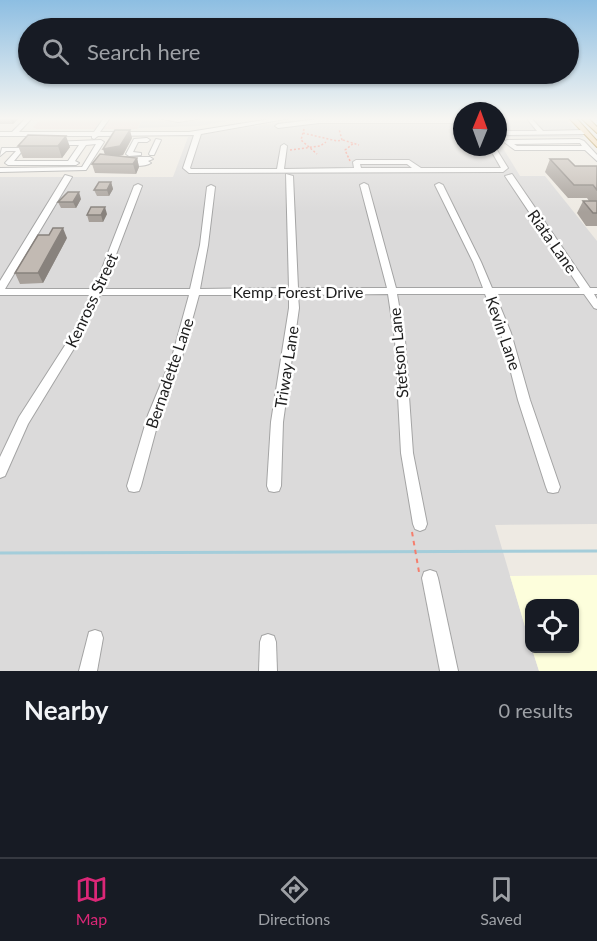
<!DOCTYPE html>
<style>
body{margin:0;font-family:Lato,sans-serif;background:#20242c;color:#f1f3f6}
.controls{position:absolute;right:18px;bottom:18px;display:grid;overflow:hidden;border-radius:12px;box-shadow:0 2px 4px #0004}
.controls button{width:54px;height:54px;display:grid;place-items:center;padding:0;border:0;border-bottom:2px solid #363941;background:#171b24;color:#f1f3f6;font:30px sans-serif}
.compass{position:absolute;left:453px;top:102px;width:54px;height:54px;border-radius:50%;background:#171b24;box-shadow:0 2px 4px #0004;rotate:1deg}
.list{margin:0;padding:0;list-style:none}
h2{display:flex;justify-content:space-between;align-items:center;height:78px;margin:0;padding:0 24px;font-size:26px}
h2 small{font-size:20px;font-weight:400;color:#9ea1a6}
.icon{flex:none;width:33px;height:33px;fill:none;stroke:currentColor;stroke-width:2;stroke-linecap:round;stroke-linejoin:round}
.map{position:relative;flex:none;width:597px;height:671px;overflow:hidden}
.search{position:absolute;background:#171b24;box-shadow:0 2px 4px #0004;left:18px;right:18px;top:18px;height:66px;display:flex;align-items:center;gap:15px;box-sizing:border-box;padding:0 21px;border-radius:33px;color:#9ea1a6;font-size:22px}
.sheet{height:186px;background:#171b24}
nav{display:flex;justify-content:space-around;align-items:center;box-sizing:border-box;height:84px;border-top:2px solid #363941;background:#171b24;font-size:16px;color:#9ea1a6}
nav a{display:grid;justify-items:center;gap:3px}
nav .on{color:#db2777}
.map>svg:first-child{display:block}
</style>
<div class="map">
<svg width="597" height="671" viewBox="0 0 597 671">
<rect width="100%" height="100%" fill="#eeeae3"/>
<g fill="#dbdada">
<path d="M143,118H234V120L198,126L138,128Z"/>
<path d="M304,118H462V147H498V140L520,176H545L597,241V524L495,525L529,640L530,648L532,649L539,671H0V177H173L188,137Z"/>
<path d="M498,118H565L584,137H498Z"/>
</g>
<path fill="#eed4d2" d="M42,118H143L137,129H36L33,127Z"/>
<path fill="#fdfedc" d="M597,575V671H539L532,649L574,648V604H530L529,640L510,576Z"/>
<g fill="none" stroke-linecap="round" stroke-linejoin="round">
<path stroke="#a4cdda" stroke-width="3" d="M0,553L597,551"/>
<defs>
<g id="minor">
<path d="M26,118H32L19,132H94L104,118H110L100,132H189L276,118H291L201,134L190,168L191,169H277L281,146L284,144L287,146L284,169L354,168L353,162L356,160H409L421,168H501L489,147H495L508,168L503,172L189,173L183,168L194,135L98,136L94,139L92,138V136H0V132H12ZM360,164H407L412,168H361Z"/>
<path d="M158,118H203L178,122Z"/>
<path d="M376,118L453,119L462,126V131L451,123H319L278,128L275,126L278,124L319,119Z"/>
<path d="M531,118L543,131L585,130L588,132L585,134L498,135V131H537L528,120Z"/>
<path d="M134,139L147,138L150,140L147,142H138L133,152L141,153V155L129,156L126,154Z"/>
<path d="M156,139L161,140L154,155H150L149,154Z"/>
<path d="M579,139L584,141L597,155V161L585,150H515L504,142L507,140ZM580,143L582,146H517L514,144Z"/>
<path d="M101,140L104,142L86,170L0,172V168L82,167L96,144L86,145L75,161L79,163L76,165H8L5,163L16,151H6L0,156L2,148H23V150L14,161H68L79,145H54L51,143L52,142Z"/>
<path d="M150,157L153,159L148,161L151,163C145,167 129,167 123,163L126,161L120,159L123,157Z"/>
<path d="M286,174L293,176L298,288H387L360,185L364,183L368,185L396,288H483L473,262L435,185L439,183L443,185L481,262L492,288H580L505,176L512,174L590,288H597V294H594L597,299V309L594,308L584,294H495L511,333L530,400L560,487L558,492L553,493L548,492L546,487L518,400L501,333L485,294H397L405,340L413,453L427,524L425,529L420,531L415,529L413,524L401,453L395,340L388,294L298,295L299,308L283,422L281,486L279,491L274,492L269,491L267,486L271,422L289,308V295H199L182,357L160,415L141,486L139,491L134,492L129,491L127,486L148,415L172,357L189,295H100L81,337L28,424L5,476L0,478V457L19,417L71,336L91,295H0V281L65,175L72,177L5,289H94L134,186L138,184L142,186L103,289H190L200,245L207,187L211,185L215,187L208,245L200,289L289,288Z"/>
<path d="M430,570L436,572L438,578L458,671H440L422,578L424,572Z"/>
<path d="M95,630L101,632L103,638L97,671H79L89,632Z"/>
<path d="M268,634L274,636L276,642L277,671H259L260,642L262,636Z"/>
</g>
<g id="major">
<path d="M569,118H576L597,141V147Z"/>
<path d="M581,118H588L597,127V133Z"/>
</g>
</defs>
<use href="#minor" stroke="#a4a4a4" stroke-width="2"/>
<use href="#major" stroke="#916605" stroke-width="2"/>
<g stroke="#f57e6d" stroke-width="1.5" stroke-dasharray="2 2" stroke-linecap="butt">
<path d="M304,129L301,140L317,154"/>
<path d="M303,133L337,141L342,140L339,129"/>
<path d="M343,140L359,145"/>
<path d="M290,150L320,146L326,142"/>
<path d="M350,161L345,150L354,143"/>
</g>
<path stroke="#f57e6d" stroke-width="2" stroke-dasharray="4.5 4.5" stroke-linecap="butt" d="M412,532L419,572"/>
<use href="#minor" fill="#fff" fill-rule="evenodd"/>
<use href="#major" fill="#f9d39d" fill-rule="evenodd"/>
</g>
<g fill="#a7a09a">
<path d="M0,118H19L13,124H0Z"/>
<path d="M28,135L70,147L62,158H23L18,146Z"/>
<path d="M132,138L123,155L118,156L137,158L139,167L136,174L95,173L92,164L105,154Z"/>
<path d="M550,159L575,166H597V226H586L577,213L583,201H589L587,198H568L545,172Z"/>
<path d="M111,182L113,189L109,196H97L94,190Z"/>
<path d="M81,199L76,208H61L58,202Z"/>
<path d="M107,214L103,222H89L87,215Z"/>
<path d="M67,238L43,283L20,284L15,273Z"/>
</g>
<g fill="#88827d">
<path d="M10,118H19L13,124Z"/>
<path d="M130,130L132,138L123,155L106,158L103,149Z"/>
<path d="M66,136L70,147L62,158L58,146Z"/>
<path d="M137,158L139,167L136,174L133,164Z"/>
<path d="M111,182L113,189L109,196L107,190Z"/>
<path d="M79,192L81,199L76,208L73,202Z"/>
<path d="M105,207L107,214L103,222L101,215Z"/>
<path d="M63,228L67,238L43,283L38,273Z"/>
</g>
<g fill="#c2bab3" stroke="#88827d" stroke-width="1.5">
<path d="M115,130H130L120,146L103,149Z"/>
<path d="M28,135L66,136L58,146H18Z"/>
<path d="M100,154L137,158L133,164H92Z"/>
<path d="M550,159H568L575,166H597V190L593,185H574Z"/>
<path d="M99,182H111L107,190H94Z"/>
<path d="M68,192H79L73,202H58Z"/>
<path d="M583,201H597V213H593Z"/>
<path d="M91,207H105L101,215H87Z"/>
<path d="M53,228H63L38,273H15L38,235H49Z"/>
</g>
<linearGradient id="sky" x2="0" y2="1"><stop stop-color="#8dbee2"/><stop offset="0.56" stop-color="#f7f6f2"/><stop offset="1" stop-color="#f7f6f2" stop-opacity="0"/></linearGradient>
<rect width="597" height="212" fill="url(#sky)"/>
<g text-anchor="middle" dominant-baseline="central" stroke-width="5" stroke-linejoin="round" paint-order="stroke">
<g font-size="16" fill="#1d1d1d" stroke="#fff">
<text transform="translate(553 241) rotate(55)">Riata Lane</text>
<text x="298" y="291">Kemp Forest Drive</text>
<text transform="translate(91 300) rotate(-65)">Kenross Street</text>
<text transform="translate(504 333) rotate(71)">Kevin Lane</text>
<text transform="translate(398 353) rotate(-95)">Stetson Lane</text>
<text transform="translate(286 367) rotate(-81)">Triway Lane</text>
<text transform="translate(169 373) rotate(-71)">Bernadette Lane</text>
</g>
</g>
</svg>
<div class="controls">
<button><svg class="icon" aria-label="locate" viewBox="0 0 24 24"><circle cx="12" cy="12" r="6"/><path d="M12 2v4M12 18v4M2 12h4M18 12h4"/></svg></button>
</div>
<svg class="compass" viewBox="-18 -18 36 36"><path d="M0-13l5 13h-10z" fill="#e53935"/><path d="M0 13l5-13h-10z" fill="#9ea1a6"/></svg>
<div class="search"><svg class="icon" aria-label="search" viewBox="0 0 24 24"><circle cx="10" cy="10" r="6"/><path d="M15 15l6 6"/></svg>Search here</div>
</div>
<section class="sheet">
<h2>Nearby<small>0 results</small></h2>
<ul class="list">
</ul>
</section>
<nav>
<a class="on"><svg class="icon" aria-label="map" viewBox="0 0 24 24"><path d="M3 6l6-2 6 2 6-2v14l-6 2-6-2-6 2zM9 4v14M15 6v14"/></svg>Map</a>
<a><svg class="icon" aria-label="directions" viewBox="0 0 24 24"><path d="M12 3l9 9-9 9-9-9zM9 14v-3h6M13 9l2 2-2 2"/></svg>Directions</a>
<a><svg class="icon" aria-label="saved" viewBox="0 0 24 24"><path d="M7 4h10v16l-5-4-5 4z"/></svg>Saved</a>
</nav>
